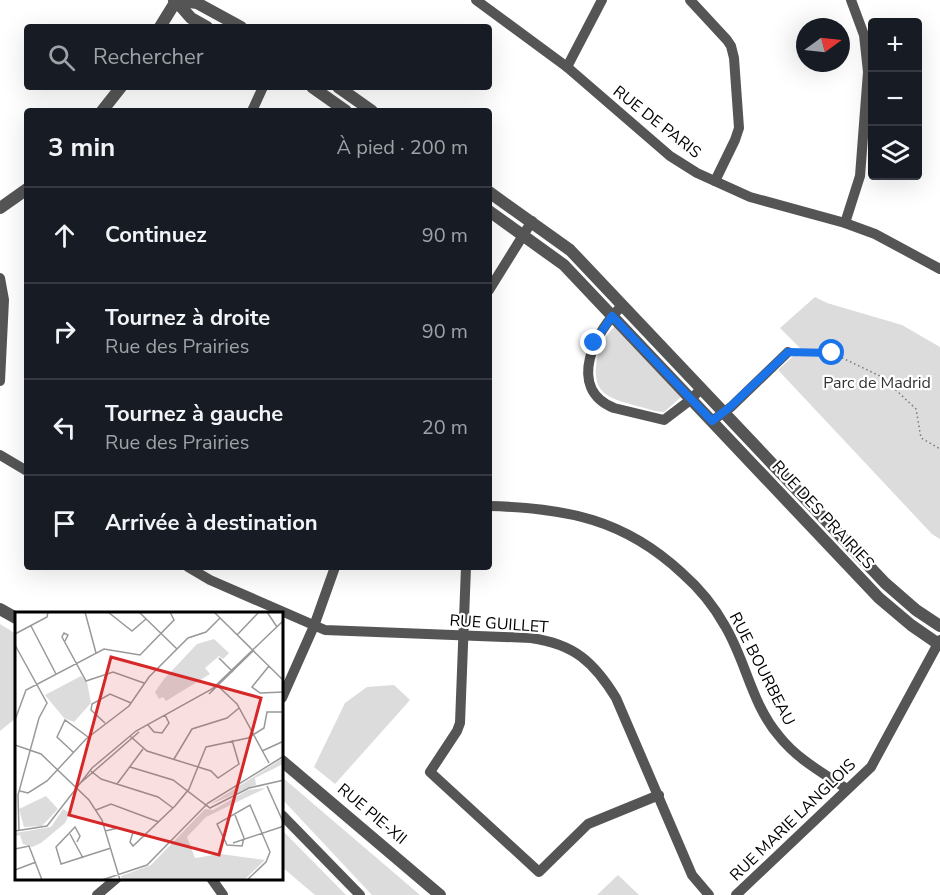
<!DOCTYPE html>
<html lang="fr">
<meta charset="utf-8">
<style>
body{margin:0;font-family:"Nunito Sans",sans-serif;background:#242831;color:#f1f3f6}
.controls{position:absolute;right:18px;top:18px;display:grid;overflow:hidden;border-radius:6px;box-shadow:0 6px 24px #0002}
.controls button{width:54px;height:54px;display:grid;place-items:center;padding:0;border:0;border-bottom:2px solid #363941;background:#171b24;color:#f1f3f6;font:30px sans-serif}
.compass{position:absolute;left:796px;top:18px;width:54px;height:54px;border-radius:50%;background:#171b24;box-shadow:0 6px 24px #0002;rotate:75deg}
.stop{position:absolute;width:18px;height:18px;margin:-14px;border:4px solid #1a73e8;border-radius:50%;background:#fff}
.stop.end{background:#1a73e8;border-color:#fff;box-shadow:0 2px 6px #0008}
.list{margin:0;padding:0;list-style:none}
h2{display:flex;justify-content:space-between;align-items:center;height:78px;margin:0;padding:0 24px;font-size:26px}
h2 small{font-size:20px;font-weight:400;color:#9ea1a6}
.list li{display:grid;grid-template-columns:39px 1fr auto;gap:18px;align-items:center;box-sizing:border-box;height:96px;padding:0 24px;border-top:2px solid #363941}
.list b{display:block;font-size:22px;white-space:nowrap}
.list p{margin:0;font-size:20px;white-space:nowrap;color:#9ea1a6}
.list em{font-size:20px;font-style:normal;color:#9ea1a6}
.icon{flex:none;width:33px;height:33px;fill:none;stroke:currentColor;stroke-width:2;stroke-linecap:round;stroke-linejoin:round}
.map{position:relative;flex:none;width:940px;height:895px;overflow:hidden}
.search{position:absolute;background:#171b24;box-shadow:0 6px 24px #0002;left:24px;top:24px;width:468px;height:66px;display:flex;align-items:center;gap:15px;box-sizing:border-box;padding:0 21px;border-radius:6px;color:#9ea1a6;font-size:22px}
.panel{position:absolute;background:#171b24;box-shadow:0 6px 24px #0002;left:24px;top:108px;width:468px;height:462px;border-radius:6px}
.map>svg:first-child{display:block}
</style>
<div class="map">
<svg width="940" height="895" viewBox="0 0 940 895">
<rect width="100%" height="100%" fill="#fff"/>
<g fill="#dcdcdc">
<path d="M815,297L827,303L902,325L940,347V539L932,534L778,370L801,349L780,328Z"/>
<path d="M615,326L681,397L664,412C655,412 646,408 637,406C608,398 591,394 597,359C599,346 605,336 615,326Z"/>
<path d="M0,624L16,634V718L0,731Z"/>
<path d="M394,685L410,700L335,784L314,767L345,703L367,687Z"/>
<path d="M282,777L420,895H372L282,799Z"/>
<path d="M282,830L346,895H315L282,867Z"/>
<path d="M618,875L639,895H597Z"/>
</g>
<g fill="none" stroke-linecap="round" stroke-linejoin="round">
<path stroke="#777" stroke-width="1.5" stroke-dasharray="1.5 3" stroke-linecap="butt" d="M798,352L832,353L882,377L916,409L921,438L940,449"/>
<g stroke="#555" stroke-width="10">
<path d="M476,0L567,67L670,156L697,173L750,197L845,223L875,234L940,269"/>
<path d="M690,0L727,40L731,46L734,58L739,128L735,140L715,181"/>
<path d="M567,67L602,0"/>
<path d="M252,111L263,87"/>
<path d="M845,223L860,176L868,72L864,35L851,0"/>
<path d="M0,278L4,300L0,381"/>
<path d="M489,290L532,221"/>
<path d="M622,306C596,330 565,388 614,408L664,420L689,401L701,389"/>
<path d="M712,421L731,407L788,352"/>
<path d="M0,455L27,471"/>
<path d="M489,506C566,508 624,519 682,573C699,588 714,606 725,626C746,661 752,705 779,736C797,759 823,773 847,789"/>
<path d="M188,567L210,580L325,630L531,638C574,644 594,662 616,698L692,875L709,895"/>
<path d="M466,567L460,723L457,731L430,772L539,872L588,824L659,795"/>
<path d="M282,698L314,626L335,567"/>
<path d="M282,815L360,895"/>
<path d="M211,878L223,895"/>
<path d="M97,895L117,878"/>
<path d="M736,895L871,767L940,640"/>
</g>
<g stroke="#555" stroke-width="12">
<path d="M174,0L197,3L241,27"/>
<path d="M176,1L191,18L207,27"/>
<path d="M160,27L176,1"/>
<path d="M312,87L346,111"/>
<path d="M338,87L372,111"/>
<path d="M102,111L121,87"/>
<path d="M489,192L570,250L885,583L916,610L940,626"/>
<path d="M0,208L27,189"/>
<path d="M489,211L564,265L879,598L911,625L940,645"/>
<path d="M0,609L16,618"/>
<path d="M282,761L440,895"/>
</g>
</g>
<g fill="none" stroke-linecap="round" stroke-linejoin="round">
<path stroke="#1a73e8" stroke-width="8" d="M594,343L612,316L712,421L730,407L788,352L832,353"/>
</g>
<g text-anchor="middle" dominant-baseline="central" stroke-width="4.5" stroke-linejoin="round" paint-order="stroke">
<g font-size="16" fill="#000" stroke="#fff">
<text transform="translate(657 122) rotate(38)">RUE DE PARIS</text>
<text transform="translate(823 515) rotate(47)">RUE DES PRAIRIES</text>
<text transform="translate(499 624) rotate(4)">RUE GUILLET</text>
<text transform="translate(762 669) rotate(63)">RUE BOURBEAU</text>
<text transform="translate(372 814) rotate(40)">RUE PIE-XII</text>
<text transform="translate(793 820) rotate(-44)">RUE MARIE LANGLOIS</text>
</g>
<g font-size="16" fill="#333" stroke="#fff">
<text x="877" y="383">Parc de Madrid</text>
</g>
</g>
<g transform="translate(15 612)">
<rect width="268" height="268" fill="#fff"/>
<path d="M199,27L214,41L208,47L204,44L190,56L195,62L151,89L148,85L144,87L140,80L149,67L182,32ZM66,64L72,70L76,91L59,110L49,106L30,83ZM268,146V152L240,166L241,173L194,193ZM251,176L191,205L172,225L180,246L205,242L250,248L229,268H107L106,264L136,253L190,197L198,198L233,178ZM31,184L43,197L27,214L9,215L4,197ZM48,197L55,201L50,211L26,231L17,235L8,232L5,223L0,224V221L36,215Z" fill="#dcdcdc"/>
<path fill="none" stroke="#999" stroke-width="1.5" d="M70,0L81,41M93,0L117,19L131,7M124,0L162,37M199,0L269,69M252,0L262,15M16,14L41,62M0,22L32,5L33,0M222,23L244,0M50,29L53,23L49,21L47,25L71,69L98,60L129,71M0,33L32,91L24,106L3,183L4,219M204,46L218,60M254,54L237,75L245,81L269,80M204,75L222,92L254,151M194,82L238,39M0,108L11,78L89,37L125,43L159,8L155,0M90,111L76,98L77,92L95,82L116,91M133,113L139,120L147,121L154,111L150,103M115,124L132,139L196,159L203,166L224,152L217,128M0,133L26,142L74,188L87,208L105,268M247,139L269,129M58,140L42,125L50,108L73,125M159,147L177,117L212,106L224,96M115,155L158,168L195,196L234,176L269,168M76,159L86,167L143,185L158,196M102,172L128,137M62,174L124,120M252,174L269,212M5,179L13,181L32,169L71,127L114,94L134,65L173,26L191,20L205,6M81,198L96,192L144,210M220,203L229,226M0,219L32,214L77,156L121,119L197,77L269,8M90,219L103,216L130,224M118,220L115,230L118,234L160,194L174,177L191,135L233,126L249,116L252,100H269M55,222L68,246M229,226L227,234L212,233L202,212L235,193L255,240L251,250L232,268M62,230L65,224L60,215L41,235L46,252L96,236M218,231L269,214M0,237L14,234L27,268M0,258L21,250M87,268L132,253L193,191L269,144"/>
<path fill="#d62828" fill-opacity="0.15" stroke="#d62828" stroke-width="3" d="M96,45L246,86L204,243L54,203Z"/>
<rect width="268" height="268" fill="none" stroke="#000" stroke-width="3"/>
</g>
</svg>
<div class="controls">
<button>+</button>
<button>−</button>
<button><svg class="icon" aria-label="layers" viewBox="0 0 24 24"><path d="M12 4l9 5-9 5-9-5zM3 14l9 5 9-5"/></svg></button>
</div>
<svg class="compass" viewBox="-18 -18 36 36"><path d="M0-13l5 13h-10z" fill="#e53935"/><path d="M0 13l5-13h-10z" fill="#9ea1a6"/></svg>
<div class="stop" style="left:832px;top:353px"></div>
<div class="stop end" style="left:594px;top:343px"></div>
<div class="search"><svg class="icon" aria-label="search" viewBox="0 0 24 24"><circle cx="10" cy="10" r="6"/><path d="M15 15l6 6"/></svg>Rechercher</div>
<section class="panel">
<h2>3 min<small>À pied · 200 m</small></h2>
<ul class="list">
<li><svg class="icon" aria-label="ahead" viewBox="0 0 24 24"><path d="M12 20V5M6 11l6-6 6 6"/></svg><div><b>Continuez</b></div><em>90 m</em></li>
<li><svg class="icon" aria-label="right" viewBox="0 0 24 24"><path d="M7 20v-9h11M14 6l5 5-5 5"/></svg><div><b>Tournez à droite</b><p>Rue des Prairies</p></div><em>90 m</em></li>
<li><svg class="icon" aria-label="left" viewBox="0 0 24 24"><path d="M17 20v-9H6M10 6l-5 5 5 5"/></svg><div><b>Tournez à gauche</b><p>Rue des Prairies</p></div><em>20 m</em></li>
<li><svg class="icon" aria-label="arrive" viewBox="0 0 24 24"><path d="M6 21V4h12l-3 4 3 4H6"/></svg><div><b>Arrivée à destination</b></div></li>
</ul>
</section>
</div>
